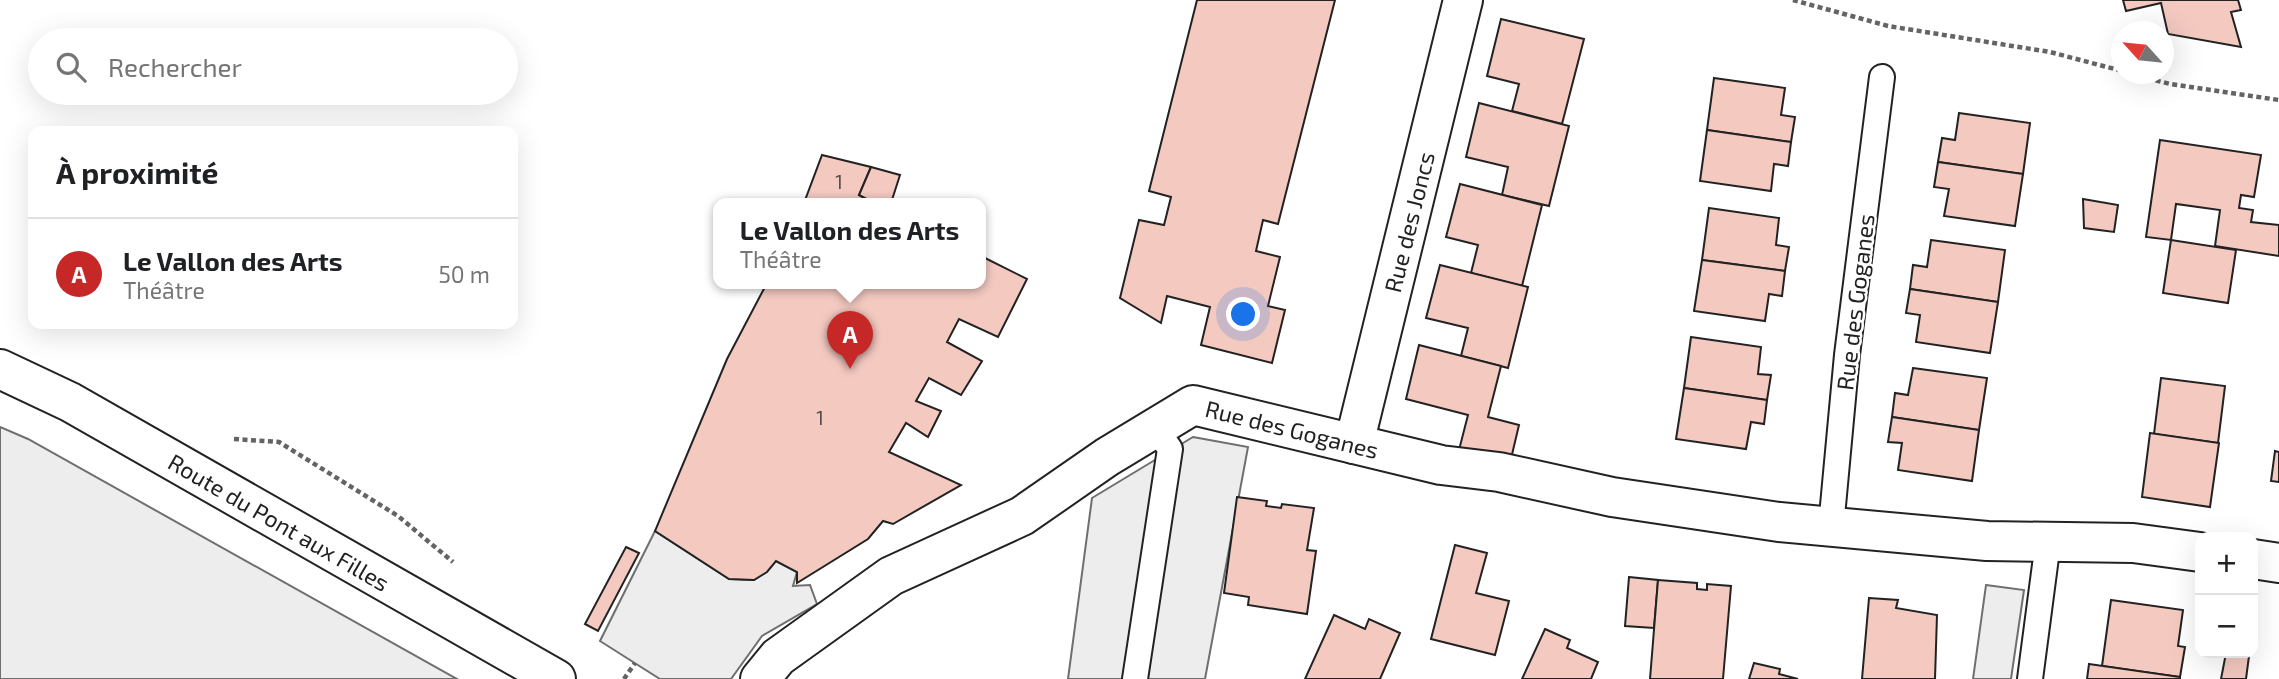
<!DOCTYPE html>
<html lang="fr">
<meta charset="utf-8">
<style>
body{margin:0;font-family:"Exo 2",sans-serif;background:#f2f2f2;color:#202124}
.controls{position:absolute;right:21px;bottom:21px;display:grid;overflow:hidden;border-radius:14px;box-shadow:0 7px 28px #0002}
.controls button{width:63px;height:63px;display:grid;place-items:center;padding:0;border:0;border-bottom:2px solid #e0e0e0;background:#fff;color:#202124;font:35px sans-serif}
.compass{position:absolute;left:2111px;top:21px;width:63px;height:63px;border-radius:50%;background:#fff;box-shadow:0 7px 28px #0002;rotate:297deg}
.you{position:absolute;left:1244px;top:315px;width:24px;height:24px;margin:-18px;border:5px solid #fff;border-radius:50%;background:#1a73e8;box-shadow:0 0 0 10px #1a73e833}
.badge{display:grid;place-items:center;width:46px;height:46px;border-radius:50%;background:#c62828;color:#fff;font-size:23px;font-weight:700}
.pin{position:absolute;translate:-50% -58px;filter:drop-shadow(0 2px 4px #0008)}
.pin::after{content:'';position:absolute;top:37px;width:24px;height:21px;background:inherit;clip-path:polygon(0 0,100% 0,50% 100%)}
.popup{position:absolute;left:713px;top:198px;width:273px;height:91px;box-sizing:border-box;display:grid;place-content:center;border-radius:14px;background:#fff;filter:drop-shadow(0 2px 5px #0005);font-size:23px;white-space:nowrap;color:#757577}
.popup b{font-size:26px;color:#202124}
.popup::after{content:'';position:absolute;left:50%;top:100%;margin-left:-14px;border:14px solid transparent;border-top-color:#fff}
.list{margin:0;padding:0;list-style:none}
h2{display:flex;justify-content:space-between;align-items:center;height:91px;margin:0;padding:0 28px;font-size:30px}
h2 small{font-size:23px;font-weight:400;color:#757577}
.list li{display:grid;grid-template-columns:46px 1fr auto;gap:21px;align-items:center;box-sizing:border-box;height:112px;padding:0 28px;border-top:2px solid #e0e0e0}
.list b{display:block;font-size:26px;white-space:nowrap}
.list p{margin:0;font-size:23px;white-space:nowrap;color:#757577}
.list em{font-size:23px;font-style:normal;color:#757577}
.icon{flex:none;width:38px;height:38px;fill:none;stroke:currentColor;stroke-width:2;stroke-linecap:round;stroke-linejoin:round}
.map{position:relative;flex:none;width:2279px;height:679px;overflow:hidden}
.search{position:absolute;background:#fff;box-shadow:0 7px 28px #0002;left:28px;top:28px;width:490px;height:77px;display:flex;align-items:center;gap:18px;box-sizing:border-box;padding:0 24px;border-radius:38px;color:#757577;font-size:26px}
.panel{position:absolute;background:#fff;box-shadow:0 7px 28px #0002;left:28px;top:126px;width:490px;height:203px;border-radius:14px}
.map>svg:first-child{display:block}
</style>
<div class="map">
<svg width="2279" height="679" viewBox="0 0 2279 679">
<rect width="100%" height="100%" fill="#fff"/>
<g fill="#ededed" stroke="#6f6f6f" stroke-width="2">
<path d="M0,427L28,439L457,679H0Z"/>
<path d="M1193,437L1248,447L1205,679H1068L1092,498Z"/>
<path d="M655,531L729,579L754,580L776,561L797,572L793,586L810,585L817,604L762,636L731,679H660L600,641Z"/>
<path d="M1986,585L2024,590L2011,679H1973Z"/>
</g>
<g fill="#f3c9c0" stroke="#222" stroke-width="2">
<path d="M1197,0H1335L1278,224L1263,220L1256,251L1280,257L1268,306L1285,310L1272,363L1201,345L1210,307L1167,296L1161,323L1120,298L1139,220L1164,225L1171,197L1149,191Z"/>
<path d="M2123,0H2238L2241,10L2231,12L2241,47L2168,34L2161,3L2126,11Z"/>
<path d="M1501,19L1584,39L1562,124L1512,111L1519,84L1487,76Z"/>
<path d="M1714,78L1785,88L1781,115L1795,117L1791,142L1707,130Z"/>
<path d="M1479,103L1569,126L1549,206L1502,195L1508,167L1466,157Z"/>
<path d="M1959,113L2030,123L2023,174L1938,162L1942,138L1955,140Z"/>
<path d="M1707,130L1791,142L1788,166L1774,164L1771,191L1700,181Z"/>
<path d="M2160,140L2261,155L2254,197L2241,195L2239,208L2253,210L2251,222L2279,225V256L2215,246L2220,210L2176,204L2171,240L2146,237Z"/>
<path d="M822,155L871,167L859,195L874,203H804Z"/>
<path d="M1938,162L2023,174L2015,226L1944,216L1949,189L1934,187Z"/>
<path d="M871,167L900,175L891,203H874L859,195Z"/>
<path d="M1460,184L1542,205L1522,286L1471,273L1478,245L1446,237Z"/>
<path d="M2083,199L2118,205L2114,232L2084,228Z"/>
<path d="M1709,208L1779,218L1776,245L1789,247L1785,271L1702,260Z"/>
<path d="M1931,240L2005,250L1998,302L1910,289L1913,265L1927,267Z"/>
<path d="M2171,240L2236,250L2228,303L2163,293Z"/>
<path d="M981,256L1027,279L998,337L959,319L947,342L982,361L961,395L929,378L916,401L941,411L928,437L906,423L889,452L961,485L893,524L883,521L868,539L797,583V572L776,561L767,572L754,580L729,579L655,531L727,359L767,283H981Z"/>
<path d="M1702,260L1785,271L1782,296L1769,294L1765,321L1694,311Z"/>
<path d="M1440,265L1528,287L1508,368L1461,356L1468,328L1426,318Z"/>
<path d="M1910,289L1998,302L1990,353L1916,342L1920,315L1906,313Z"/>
<path d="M1691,337L1761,347L1758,374L1771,375L1767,400L1684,388Z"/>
<path d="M1419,345L1501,366L1488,417L1519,425L1510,463L1459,450L1468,415L1406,399Z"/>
<path d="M1913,368L1987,378L1979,430L1892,417L1895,393L1908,395Z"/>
<path d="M2161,378L2225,386L2218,443L2154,434Z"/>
<path d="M1684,388L1767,400L1764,424L1751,422L1746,449L1676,439Z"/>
<path d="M1892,417L1979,430L1972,481L1898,470L1902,443L1888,442Z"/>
<path d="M2150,433L2219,443L2210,507L2142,497Z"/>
<path d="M2275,451L2279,452V482L2271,481Z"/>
<path d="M1237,497L1267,501L1266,506L1281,508L1282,504L1314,508L1307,550L1316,551L1307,614L1248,605L1249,597L1224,593Z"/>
<path d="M1455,545L1487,553L1476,593L1509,601L1495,655L1431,639Z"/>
<path d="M626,547L639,553L598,631L585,624Z"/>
<path d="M1629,577L1658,580L1654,628L1625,626Z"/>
<path d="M1658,580L1697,583V589L1707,590V584L1731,586L1723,679H1650Z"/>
<path d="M1869,598L1898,600L1896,608L1937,615L1935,679H1862Z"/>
<path d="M2111,600L2183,610L2178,646L2185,647L2180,677L2102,666Z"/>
<path d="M1334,615L1365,629L1369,619L1400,633L1380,679H1305Z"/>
<path d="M1545,629L1570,640L1567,648L1598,662L1591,679H1522Z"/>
<path d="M2226,653L2249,656L2246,679H2221Z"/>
<path d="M1754,663L1780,669L1779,674L1798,679H1749Z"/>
<path d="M2089,664L2180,677V679H2087Z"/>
</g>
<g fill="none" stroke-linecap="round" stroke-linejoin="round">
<defs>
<g id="lane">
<path d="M1831,527L1847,355L1882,77"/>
<path d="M1135,679L1170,449L1155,427"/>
<path d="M2030,679L2048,542"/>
</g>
<g id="street">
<path d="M1354,444L1463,0"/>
<path d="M2253,559L2279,563"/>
<path d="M760,679L778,657L891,576L1022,516L1107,457L1193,405L1441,465L1499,472L1612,497L1779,522L1987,541L2133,543L2200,552"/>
</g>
<path id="secondary" d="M0,369L70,402L556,679"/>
</defs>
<use href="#lane" stroke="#222" stroke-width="28"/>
<use href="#street" stroke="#222" stroke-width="42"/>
<use href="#secondary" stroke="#222" stroke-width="42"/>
<g stroke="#646464" stroke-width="4.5" stroke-dasharray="5 3.5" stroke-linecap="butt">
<path d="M1793,0L1888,26L2050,52L2122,71"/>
<path d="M2131,74L2170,84L2279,100"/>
<path d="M234,439L279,442L398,516L453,562"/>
<path d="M624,679L635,663"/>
</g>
<use href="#lane" stroke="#fff" stroke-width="24"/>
<use href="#street" stroke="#fff" stroke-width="38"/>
<use href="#secondary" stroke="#fff" stroke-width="38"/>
</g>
<g text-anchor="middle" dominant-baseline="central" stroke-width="5" stroke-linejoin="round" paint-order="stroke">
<g font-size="19" fill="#564c4a">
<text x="839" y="181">1</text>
<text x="820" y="417">1</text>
</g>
<g font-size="23" fill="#222" stroke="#fff">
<text transform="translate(1409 222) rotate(-76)">Rue des Joncs</text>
<text transform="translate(1855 302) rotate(-83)">Rue des Goganes</text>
<text transform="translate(1292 429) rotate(14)">Rue des Goganes</text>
<text transform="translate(279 522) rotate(30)">Route du Pont aux Filles</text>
</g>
</g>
</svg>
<div class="controls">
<button>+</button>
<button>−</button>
</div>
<svg class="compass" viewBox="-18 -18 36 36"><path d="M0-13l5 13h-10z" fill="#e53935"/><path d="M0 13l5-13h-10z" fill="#757577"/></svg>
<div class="you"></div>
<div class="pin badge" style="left:850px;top:369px">A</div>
<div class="popup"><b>Le Vallon des Arts</b>Théâtre</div>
<div class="search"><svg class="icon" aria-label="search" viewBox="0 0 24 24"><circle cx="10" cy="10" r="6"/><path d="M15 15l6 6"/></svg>Rechercher</div>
<section class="panel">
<h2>À proximité<small></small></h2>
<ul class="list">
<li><span class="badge">A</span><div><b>Le Vallon des Arts</b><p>Théâtre</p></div><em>50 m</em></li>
</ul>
</section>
</div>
